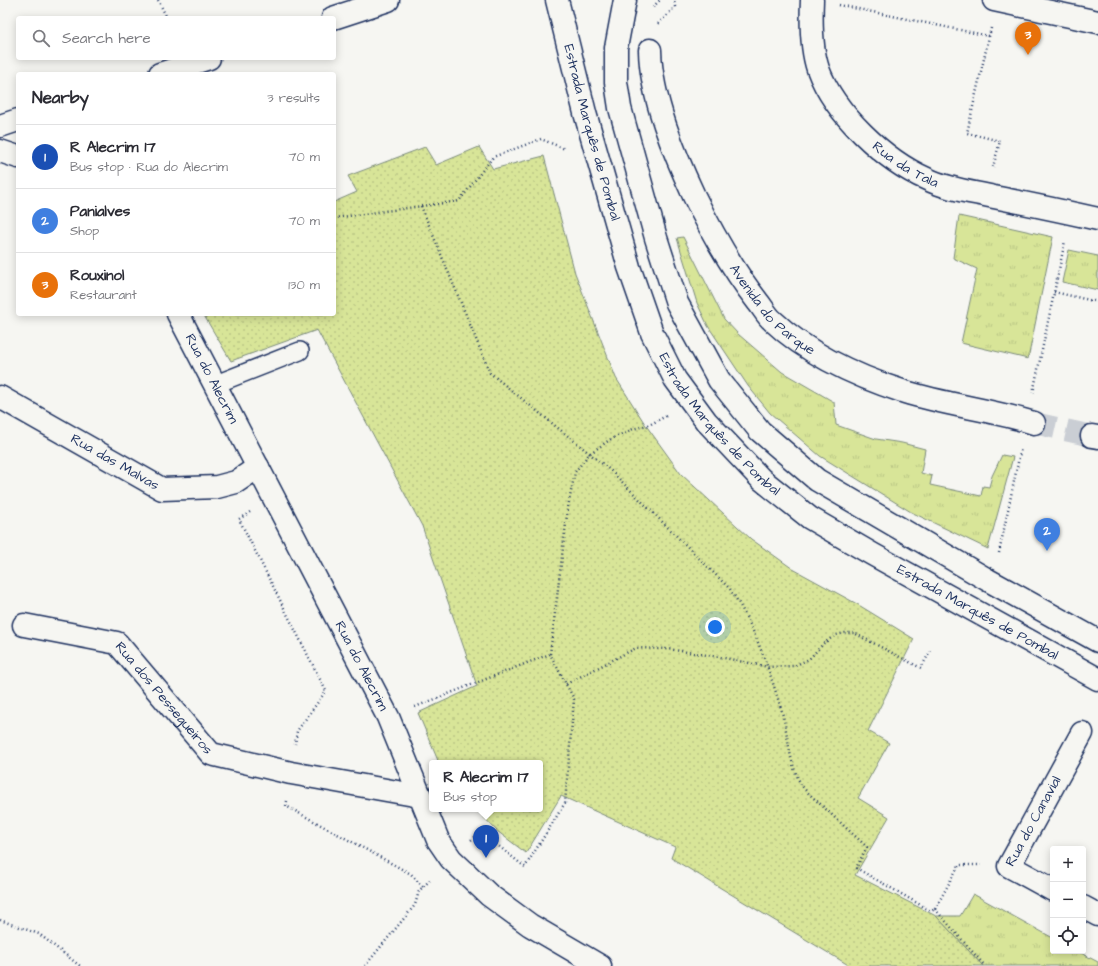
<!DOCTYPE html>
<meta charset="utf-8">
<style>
body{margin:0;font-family:"Architects Daughter",sans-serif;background:#f7f7f7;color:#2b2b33}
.controls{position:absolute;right:12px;bottom:12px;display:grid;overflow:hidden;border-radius:4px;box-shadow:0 2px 10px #0003}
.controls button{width:36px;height:36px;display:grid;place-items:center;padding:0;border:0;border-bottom:1px solid #e1e1e2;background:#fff;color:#2b2b33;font:20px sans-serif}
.you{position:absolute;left:715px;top:627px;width:14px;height:14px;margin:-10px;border:3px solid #fff;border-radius:50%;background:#1a73e8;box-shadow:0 0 0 6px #1a73e833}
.badge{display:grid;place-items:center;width:26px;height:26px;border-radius:50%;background:#ea580c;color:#fff;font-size:13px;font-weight:700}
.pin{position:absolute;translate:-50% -33px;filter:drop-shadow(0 1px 2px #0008)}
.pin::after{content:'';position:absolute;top:21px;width:14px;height:12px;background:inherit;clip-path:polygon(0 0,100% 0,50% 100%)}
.popup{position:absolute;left:429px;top:760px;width:114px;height:52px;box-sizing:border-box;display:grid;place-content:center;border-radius:4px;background:#fff;filter:drop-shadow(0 1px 3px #0005);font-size:13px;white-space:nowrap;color:#7c7c81}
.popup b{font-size:15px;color:#2b2b33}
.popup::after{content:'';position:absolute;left:50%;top:100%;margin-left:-8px;border:8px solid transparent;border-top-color:#fff}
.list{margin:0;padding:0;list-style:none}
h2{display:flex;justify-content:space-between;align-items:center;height:52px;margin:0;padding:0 16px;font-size:17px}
h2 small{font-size:13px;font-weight:400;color:#7c7c81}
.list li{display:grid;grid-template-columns:26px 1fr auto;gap:12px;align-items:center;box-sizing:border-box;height:64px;padding:0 16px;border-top:1px solid #e1e1e2}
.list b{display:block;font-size:15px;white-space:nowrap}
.list p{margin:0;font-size:13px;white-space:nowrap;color:#7c7c81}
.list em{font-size:13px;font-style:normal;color:#7c7c81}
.icon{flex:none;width:22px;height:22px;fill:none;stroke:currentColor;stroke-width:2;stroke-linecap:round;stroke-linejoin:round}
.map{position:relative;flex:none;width:1098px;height:966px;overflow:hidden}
.search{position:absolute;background:#fff;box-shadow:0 2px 10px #0003;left:16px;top:16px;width:320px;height:44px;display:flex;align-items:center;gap:10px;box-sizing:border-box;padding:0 14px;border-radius:4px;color:#7c7c81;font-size:15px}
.panel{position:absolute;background:#fff;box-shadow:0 2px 10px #0003;left:16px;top:72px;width:320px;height:244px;border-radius:4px}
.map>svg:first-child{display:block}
</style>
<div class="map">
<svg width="1098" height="966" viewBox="0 0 1098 966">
<defs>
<pattern id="grass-tufts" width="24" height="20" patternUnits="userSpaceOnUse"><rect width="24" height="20" fill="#d8e598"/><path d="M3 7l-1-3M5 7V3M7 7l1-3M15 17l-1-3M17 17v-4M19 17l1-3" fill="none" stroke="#b9c585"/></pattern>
<pattern id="park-dots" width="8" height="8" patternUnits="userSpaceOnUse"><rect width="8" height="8" fill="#d8e598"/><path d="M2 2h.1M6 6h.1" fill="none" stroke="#b9c585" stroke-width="1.8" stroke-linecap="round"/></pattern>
</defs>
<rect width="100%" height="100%" fill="#f6f6f2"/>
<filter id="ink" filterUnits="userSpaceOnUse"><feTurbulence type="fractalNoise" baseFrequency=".025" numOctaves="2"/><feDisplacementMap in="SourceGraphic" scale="8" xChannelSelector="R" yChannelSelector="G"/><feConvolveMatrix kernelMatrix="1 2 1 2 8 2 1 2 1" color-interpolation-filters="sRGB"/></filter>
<g filter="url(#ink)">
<g fill="url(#grass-tufts)" stroke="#7a8a7b">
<path d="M959,216L1053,237L1028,359L961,343L977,269L953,258Z"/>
<path d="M683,237L724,319L738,334L782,372L834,402L836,425L876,439L902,443L925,449L921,473L932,476L930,485L981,496L983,486L989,487L992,476L1002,455L1013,457L988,549L911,512L820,456L770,413L748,386L708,326L697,303L677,238Z"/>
<path d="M1069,250L1098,256V290L1062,282Z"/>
<path d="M973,894L1053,938V951H1077L1098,962V966H983L936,916H960Z"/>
</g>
<path fill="url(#park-dots)" stroke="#7a8a7b" d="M425,147L436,165L479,147L493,169L544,156L575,273L616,378L645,424L681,474L751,539L793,569L857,604L914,639L868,731L889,743L858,798L889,817L855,875L936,916L983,966H850L671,858L675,847L561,796L526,853L497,831L476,809H540V763H439L418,713L477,686L422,526L317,330L231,361L203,314H334V202L357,192L348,176Z"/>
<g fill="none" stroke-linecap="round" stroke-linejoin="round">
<path stroke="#caced4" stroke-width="22" stroke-dasharray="22 11" stroke-linecap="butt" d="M1034,423L1092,436"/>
<defs>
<path id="service" d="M216,384L300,351"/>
<g id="minor">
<path id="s1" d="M812,0C811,22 811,48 818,69C834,113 885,161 927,179C947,189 972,192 994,197C1029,204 1063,211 1098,219"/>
<path d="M994,0L1098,22"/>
<path d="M333,18L388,0"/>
<path id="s2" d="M650,50C651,98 674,153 694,196C712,233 733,270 758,302C763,308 767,316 773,321C809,355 858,377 905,392C947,405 992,410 1034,423"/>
<path d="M160,74L209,58"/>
<path d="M0,126L18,120"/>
<path d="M0,151L18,157"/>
<path id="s3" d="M178,314L388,717L438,840L451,859L489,895L530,925L600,966"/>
<path id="s4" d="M0,397L162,489L217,487L236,482L258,467"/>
<path d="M1092,436L1098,437"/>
<path id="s5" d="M24,625L117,643L211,754L291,773L420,796"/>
<path id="s6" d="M1053,890L1009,866L1082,733"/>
<path d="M1083,907L1098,915"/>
</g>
<g id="tertiary">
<path id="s7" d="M557,0L585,113L629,267L652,333L675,379L706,421L761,479L810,518L872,554L1098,679"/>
<path d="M625,0L616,48V82L620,108L656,238L677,303L719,380L760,431L817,480L988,580L1098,641"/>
</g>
</defs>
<use href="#service" stroke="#1b2f5e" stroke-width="20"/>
<use href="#minor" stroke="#1b2f5e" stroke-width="25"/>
<use href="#tertiary" stroke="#1b2f5e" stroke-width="25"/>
<g stroke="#1b2f5e" stroke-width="2.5" stroke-dasharray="1 3" stroke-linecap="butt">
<path d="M158,0L167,18"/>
<path d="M839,5L989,36"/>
<path d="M653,7L660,0"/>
<path d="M658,24L675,7L674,0"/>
<path d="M991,28L967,133L1000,141L993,167"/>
<path d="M421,206L490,373L610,470L730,589C755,627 769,669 782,712C789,738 789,769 805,790L867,847L856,868L931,911L935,909"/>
<path d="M334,218L459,201L493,157L541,139L565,149"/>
<path d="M1054,292L1098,302"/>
<path d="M1033,393L1065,241"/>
<path d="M250,512L239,519L326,691L297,731L295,744"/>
<path d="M999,553L1021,448"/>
<path d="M566,684L636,648L668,649L720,657L768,667L794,666L809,659L824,643L836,635L845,633H854L921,668L931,650"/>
<path d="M415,707L550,654"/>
<path d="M287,801L286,806L411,874L423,887"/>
<path d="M471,840L481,832L525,867L565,803L574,699L550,654L568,507L575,472L589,454L611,439L633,429L651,424L668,415"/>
<path d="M935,909L959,865H981"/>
<path d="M935,909L985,966"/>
<path d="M0,920L39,934L80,966"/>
<path d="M365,966L415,905L419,891L432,878"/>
</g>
<use href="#service" stroke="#f6f6f2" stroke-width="17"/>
<use href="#minor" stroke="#f6f6f2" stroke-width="22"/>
<use href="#tertiary" stroke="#f6f6f2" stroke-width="22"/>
</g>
</g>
<g text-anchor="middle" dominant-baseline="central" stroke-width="3.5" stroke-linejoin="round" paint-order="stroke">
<g font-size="14" fill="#1b2f5e" stroke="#f6f6f2">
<text stroke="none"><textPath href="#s7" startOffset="137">Estrada Marquês de Pombal</textPath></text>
<text stroke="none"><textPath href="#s1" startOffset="202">Rua da Tala</textPath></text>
<text stroke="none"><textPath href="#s2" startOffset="293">Avenida do Parque</textPath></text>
<text stroke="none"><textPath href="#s3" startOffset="73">Rua do Alecrim</textPath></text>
<text stroke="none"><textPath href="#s7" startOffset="461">Estrada Marquês de Pombal</textPath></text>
<text stroke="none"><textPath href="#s4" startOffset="132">Rua das Malvas</textPath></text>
<text stroke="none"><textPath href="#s7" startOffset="785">Estrada Marquês de Pombal</textPath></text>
<text stroke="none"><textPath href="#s3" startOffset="397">Rua do Alecrim</textPath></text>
<text stroke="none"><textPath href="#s5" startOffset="167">Rua dos Pessegueiros</textPath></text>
<text stroke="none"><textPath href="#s6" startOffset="101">Rua do Canavial</textPath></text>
</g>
</g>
</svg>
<div class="controls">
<button>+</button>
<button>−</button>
<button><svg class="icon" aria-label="locate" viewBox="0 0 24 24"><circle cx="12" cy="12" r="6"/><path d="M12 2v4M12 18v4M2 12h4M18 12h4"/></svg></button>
</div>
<div class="you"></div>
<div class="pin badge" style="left:486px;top:858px;background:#1a4fb4">1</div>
<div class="popup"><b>R Alecrim 17</b>Bus stop</div>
<div class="pin badge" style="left:1047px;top:551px;background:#3f7fe0">2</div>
<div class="pin badge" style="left:1028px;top:55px;background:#e8710a">3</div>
<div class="search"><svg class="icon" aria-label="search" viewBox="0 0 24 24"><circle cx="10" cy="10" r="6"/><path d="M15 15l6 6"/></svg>Search here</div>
<section class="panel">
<h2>Nearby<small>3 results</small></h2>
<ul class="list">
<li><span class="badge" style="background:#1a4fb4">1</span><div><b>R Alecrim 17</b><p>Bus stop · Rua do Alecrim</p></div><em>70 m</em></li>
<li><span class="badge" style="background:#3f7fe0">2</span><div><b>Panialves</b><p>Shop</p></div><em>70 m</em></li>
<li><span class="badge" style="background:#e8710a">3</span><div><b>Rouxinol</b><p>Restaurant</p></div><em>130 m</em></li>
</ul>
</section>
</div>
